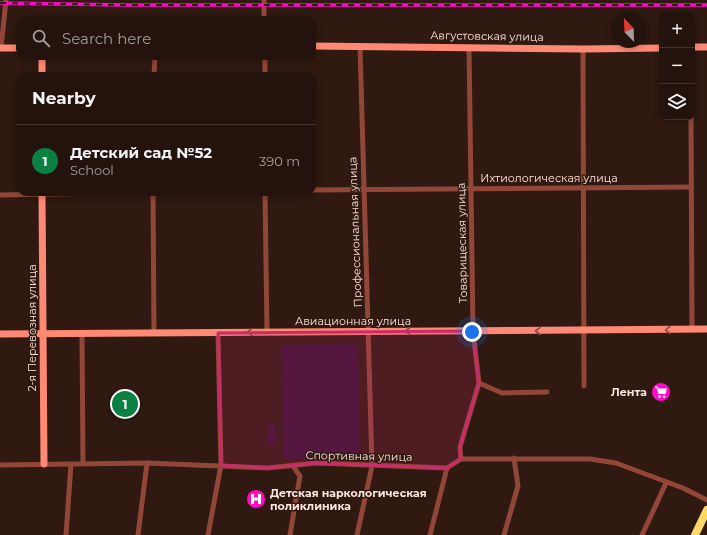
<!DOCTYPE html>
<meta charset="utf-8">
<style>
body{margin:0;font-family:Montserrat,sans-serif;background:#2b1c15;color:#f1f3f6}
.controls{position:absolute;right:12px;top:12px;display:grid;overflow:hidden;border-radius:8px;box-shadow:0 2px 6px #0003}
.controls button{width:36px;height:36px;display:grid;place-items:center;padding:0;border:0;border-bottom:1px solid #40322d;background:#23130c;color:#f1f3f6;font:20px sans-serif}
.compass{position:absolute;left:611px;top:12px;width:36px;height:36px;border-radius:50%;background:#23130c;box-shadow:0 2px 6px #0003;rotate:337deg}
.you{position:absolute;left:472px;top:332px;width:14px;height:14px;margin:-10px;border:3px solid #fff;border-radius:50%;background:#1a73e8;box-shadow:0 0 0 6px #1a73e833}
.badge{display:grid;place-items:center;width:26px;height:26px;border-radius:50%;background:#0b8043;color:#fff;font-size:13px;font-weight:700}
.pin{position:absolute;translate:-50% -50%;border:2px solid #fff;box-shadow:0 1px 4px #0006}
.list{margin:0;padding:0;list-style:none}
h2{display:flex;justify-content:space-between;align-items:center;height:52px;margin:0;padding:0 16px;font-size:17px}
h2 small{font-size:13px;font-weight:400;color:#a39e9d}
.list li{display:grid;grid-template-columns:26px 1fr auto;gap:12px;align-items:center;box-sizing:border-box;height:72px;padding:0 16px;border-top:1px solid #40322d}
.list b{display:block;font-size:15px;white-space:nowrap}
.list p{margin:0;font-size:13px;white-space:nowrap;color:#a39e9d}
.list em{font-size:13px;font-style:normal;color:#a39e9d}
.icon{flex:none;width:22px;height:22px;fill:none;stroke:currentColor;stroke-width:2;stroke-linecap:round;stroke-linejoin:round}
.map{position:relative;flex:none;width:707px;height:535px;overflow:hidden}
.search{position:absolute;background:#23130c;box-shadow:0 2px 6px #0003;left:16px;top:16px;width:300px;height:44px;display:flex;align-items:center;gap:10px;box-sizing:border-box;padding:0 14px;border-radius:12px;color:#a39e9d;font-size:15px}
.panel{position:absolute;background:#23130c;box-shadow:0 2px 6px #0003;left:16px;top:72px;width:300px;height:124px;border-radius:12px}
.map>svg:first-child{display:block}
</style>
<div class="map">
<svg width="707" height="535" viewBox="0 0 707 535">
<rect width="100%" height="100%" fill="#2f1910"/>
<g fill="#391236">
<path d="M358,344L359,459H283L282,345Z"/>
<path d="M275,424L276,445H268L267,425Z"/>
</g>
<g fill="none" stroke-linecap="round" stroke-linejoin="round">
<g stroke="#914638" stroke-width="5">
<path d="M264,20V0"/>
<path d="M1,48L6,0"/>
<path d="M583,49L584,386"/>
<path d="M154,76L155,56"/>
<path d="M265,76V56"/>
<path d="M691,117L692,329"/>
<path d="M312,190L691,187"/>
<path d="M153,192L154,333"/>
<path d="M265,192L267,332"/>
<path d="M0,195L167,192"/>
<path d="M82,333L83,463"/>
<path d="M479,383L502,393L547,392"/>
<path d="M461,459L460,447L479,383L473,331L469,47"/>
<path d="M0,465L147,463L268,468L316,463L447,468L461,459H590L616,463L683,488L707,500"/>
<path d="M66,535L71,464"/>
<path d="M138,535L147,463"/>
<path d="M208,535L221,465L218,333"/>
<path d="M290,535L300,476L293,466"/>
<path d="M357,535L372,466L360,46"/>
<path d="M430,535L447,468"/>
<path d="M504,535L518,486L514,458"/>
<path d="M642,535L666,483"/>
</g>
<g stroke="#ff8975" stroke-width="7">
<path d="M312,46L583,49L662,48"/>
<path d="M692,47H707"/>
<path d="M0,48H20"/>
<path d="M42,56V76"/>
<path d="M42,192L44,464"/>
<path d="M0,334L707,329"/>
</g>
<path stroke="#ffd865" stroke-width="8" d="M695,535L707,510"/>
<defs>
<path id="rail" d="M0,3L126,5H707"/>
</defs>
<use href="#rail" stroke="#ff0ac9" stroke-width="3.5"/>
<use href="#rail" stroke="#2f1910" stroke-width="2" stroke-dasharray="6" stroke-linecap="butt"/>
</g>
<defs><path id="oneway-chevron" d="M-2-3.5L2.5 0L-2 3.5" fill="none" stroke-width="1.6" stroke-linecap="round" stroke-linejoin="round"/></defs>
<g stroke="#8d4b3d">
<use href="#oneway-chevron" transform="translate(668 330) rotate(179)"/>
<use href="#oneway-chevron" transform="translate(408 331) rotate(180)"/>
<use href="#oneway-chevron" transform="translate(538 331) rotate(180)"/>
<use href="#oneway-chevron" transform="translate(250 332) rotate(180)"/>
</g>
<path fill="#c82d68" fill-opacity="0.2" stroke="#c82d68" stroke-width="3" stroke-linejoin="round" d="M473,331L479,383L460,447L461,459L447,468L316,463L268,468L221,465L218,333Z"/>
<defs>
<symbol id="supermarket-disc" viewBox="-11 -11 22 22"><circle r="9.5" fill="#ff0ac9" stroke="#2f1910"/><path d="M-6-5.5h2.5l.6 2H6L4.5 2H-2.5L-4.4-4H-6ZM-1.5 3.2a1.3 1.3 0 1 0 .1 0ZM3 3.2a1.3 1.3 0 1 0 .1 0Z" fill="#fff"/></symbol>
<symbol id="hospital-disc" viewBox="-11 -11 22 22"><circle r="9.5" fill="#ff0ac9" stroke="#2f1910"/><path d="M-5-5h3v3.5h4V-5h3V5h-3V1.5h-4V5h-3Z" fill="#fff"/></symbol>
</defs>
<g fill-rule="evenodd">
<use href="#supermarket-disc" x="650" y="381" width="22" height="22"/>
<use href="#hospital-disc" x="245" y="488" width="22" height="22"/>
</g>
<g text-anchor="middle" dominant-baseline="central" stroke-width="3" stroke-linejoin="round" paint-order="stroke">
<g font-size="11" fill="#ffe6de" stroke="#2f1910">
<text transform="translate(487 36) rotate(1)">Августовская улица</text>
<text x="549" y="178">Ихтиологическая улица</text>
<text transform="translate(355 232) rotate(-92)">Профессиональная улица</text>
<text transform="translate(462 243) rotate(-91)">Товарищеская улица</text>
<text x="353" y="321">Авиационная улица</text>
<text transform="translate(32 328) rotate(-90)">2-я Перевозная улица</text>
<text transform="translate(359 456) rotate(1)">Спортивная улица</text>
</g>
<g font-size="11" font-weight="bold" fill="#ffe6de" stroke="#2f1910" text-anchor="end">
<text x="647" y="392">Лента</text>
<text x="270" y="493" text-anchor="start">Детская наркологическая<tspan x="270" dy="13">поликлиника</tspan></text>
</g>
</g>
</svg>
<div class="controls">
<button>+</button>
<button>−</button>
<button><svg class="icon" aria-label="layers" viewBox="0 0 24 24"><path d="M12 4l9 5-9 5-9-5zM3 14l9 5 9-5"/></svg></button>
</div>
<svg class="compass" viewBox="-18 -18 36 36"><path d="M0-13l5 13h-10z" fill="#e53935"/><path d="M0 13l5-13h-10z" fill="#a39e9d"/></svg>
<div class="you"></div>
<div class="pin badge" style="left:125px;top:404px">1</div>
<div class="search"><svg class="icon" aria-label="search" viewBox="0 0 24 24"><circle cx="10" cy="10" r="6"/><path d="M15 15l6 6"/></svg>Search here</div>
<section class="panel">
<h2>Nearby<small></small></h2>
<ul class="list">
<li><span class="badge">1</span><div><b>Детский сад №52</b><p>School</p></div><em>390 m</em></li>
</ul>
</section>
</div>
